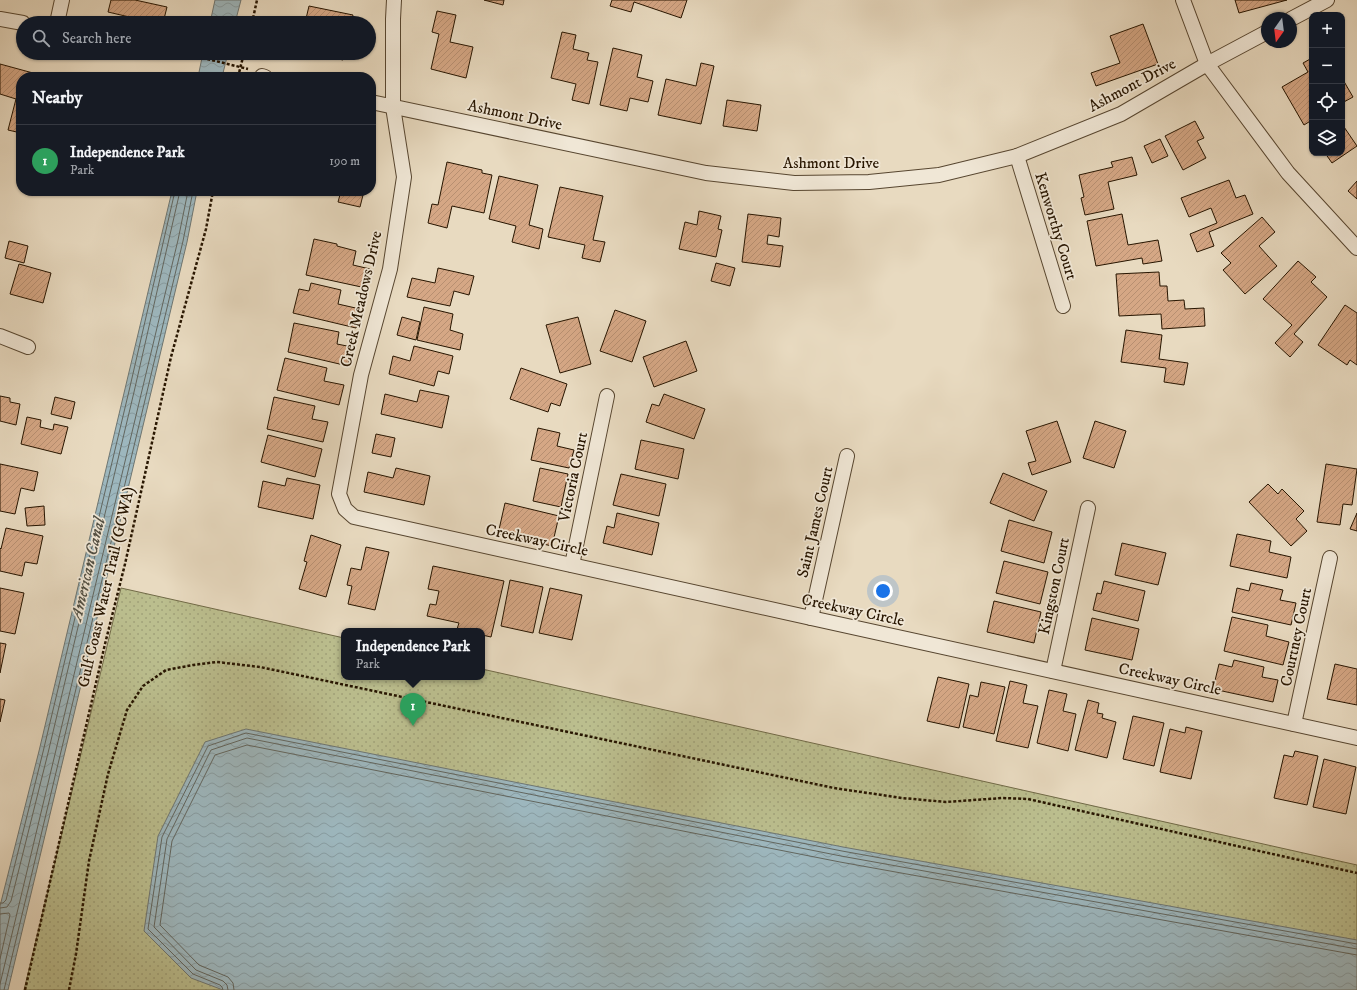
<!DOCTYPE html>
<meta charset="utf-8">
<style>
body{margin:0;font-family:"IM FELL DW Pica",serif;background:#20242c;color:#f1f3f6}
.controls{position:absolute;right:12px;top:12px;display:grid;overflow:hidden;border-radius:8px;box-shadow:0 1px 3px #0004}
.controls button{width:36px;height:36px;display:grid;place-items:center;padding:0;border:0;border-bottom:1px solid #363941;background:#171b24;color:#f1f3f6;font:20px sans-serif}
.compass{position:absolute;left:1261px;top:12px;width:36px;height:36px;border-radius:50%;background:#171b24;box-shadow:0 1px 3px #0004;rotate:194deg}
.you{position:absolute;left:883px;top:591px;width:14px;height:14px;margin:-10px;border:3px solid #fff;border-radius:50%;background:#1a73e8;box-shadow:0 0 0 6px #1a73e833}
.badge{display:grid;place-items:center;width:26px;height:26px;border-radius:50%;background:#b45309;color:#fff;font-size:13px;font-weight:700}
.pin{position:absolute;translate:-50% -33px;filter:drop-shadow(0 1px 2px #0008)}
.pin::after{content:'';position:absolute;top:21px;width:14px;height:12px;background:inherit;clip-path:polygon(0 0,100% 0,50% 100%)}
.popup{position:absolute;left:341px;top:628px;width:144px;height:52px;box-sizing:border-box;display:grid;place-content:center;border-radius:8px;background:#171b24;filter:drop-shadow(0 1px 3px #0005);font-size:13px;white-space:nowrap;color:#9ea1a6}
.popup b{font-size:15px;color:#f1f3f6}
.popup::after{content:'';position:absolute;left:50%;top:100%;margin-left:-8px;border:8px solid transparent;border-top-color:#171b24}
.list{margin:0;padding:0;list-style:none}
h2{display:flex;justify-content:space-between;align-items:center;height:52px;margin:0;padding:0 16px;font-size:17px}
h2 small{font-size:13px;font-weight:400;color:#9ea1a6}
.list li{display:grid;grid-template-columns:26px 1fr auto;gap:12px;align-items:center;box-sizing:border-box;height:72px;padding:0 16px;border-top:1px solid #363941}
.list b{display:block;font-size:15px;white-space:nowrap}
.list p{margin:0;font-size:13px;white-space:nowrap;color:#9ea1a6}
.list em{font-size:13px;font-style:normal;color:#9ea1a6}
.icon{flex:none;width:22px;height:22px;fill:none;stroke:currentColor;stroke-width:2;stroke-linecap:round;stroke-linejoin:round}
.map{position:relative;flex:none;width:1357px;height:990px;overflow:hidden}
.search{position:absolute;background:#171b24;box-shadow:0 1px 3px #0004;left:16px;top:16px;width:360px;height:44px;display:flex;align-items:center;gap:10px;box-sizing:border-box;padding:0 14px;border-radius:22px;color:#9ea1a6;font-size:15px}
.panel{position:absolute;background:#171b24;box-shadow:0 1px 3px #0004;left:16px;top:72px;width:360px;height:124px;border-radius:16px}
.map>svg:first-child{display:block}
</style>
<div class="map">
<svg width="1357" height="990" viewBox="0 0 1357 990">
<defs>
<pattern id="park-dots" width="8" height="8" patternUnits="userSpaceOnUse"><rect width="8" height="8" fill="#bbbe8e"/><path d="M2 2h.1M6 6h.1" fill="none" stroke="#a1a279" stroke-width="1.8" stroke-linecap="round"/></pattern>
<pattern id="water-waves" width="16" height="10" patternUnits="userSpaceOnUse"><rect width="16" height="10" fill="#9db7be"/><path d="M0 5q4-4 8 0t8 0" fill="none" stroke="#879ca2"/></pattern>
<pattern id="building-hatch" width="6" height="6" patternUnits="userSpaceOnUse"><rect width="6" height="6" fill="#d5a785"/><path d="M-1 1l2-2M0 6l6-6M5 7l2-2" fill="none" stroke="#b78f71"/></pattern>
</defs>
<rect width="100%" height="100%" fill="#e8dac0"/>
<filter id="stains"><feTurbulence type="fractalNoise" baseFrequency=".005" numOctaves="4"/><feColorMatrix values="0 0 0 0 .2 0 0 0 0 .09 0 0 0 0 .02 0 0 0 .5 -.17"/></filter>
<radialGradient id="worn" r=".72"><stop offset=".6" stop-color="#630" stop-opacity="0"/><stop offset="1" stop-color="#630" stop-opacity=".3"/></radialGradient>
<path fill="url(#park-dots)" stroke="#716a47" d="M121,588L344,638V677H482V669L1357,865V990H24Z"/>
<g fill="url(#water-waves)" stroke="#6e7672">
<path d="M215,0H241L235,23H210Z"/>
<path d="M203,53H228L222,77H198Z"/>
<path d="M172,191H197L187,242L8,990H0V906L39,751Z"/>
<path d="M246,729L843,847L1357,940V990H223L191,978L144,931L158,836L205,742Z"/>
</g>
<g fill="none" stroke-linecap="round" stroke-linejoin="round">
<g stroke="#62665f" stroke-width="1">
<path d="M0,903H3L6,900L43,752L129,391L175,191"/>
<path d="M0,908L7,907L11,901L48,753L134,392L180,191"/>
<path d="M0,914L9,913L10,915L0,959"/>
<path d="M0,984L178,240L188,191"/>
<path d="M4,990L183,241L193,191"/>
<path d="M223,990L222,987L220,985L193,974L148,929L162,837L208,746L246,733L842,851L1357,944"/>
<path d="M228,990L227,985L223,981L196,970L154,927L167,839L211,750L247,738L841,856L1357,949"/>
<path d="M234,990L233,983L228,977L199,965L160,925L172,841L215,755L247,745L840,862L1357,955"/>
</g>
</g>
<g fill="url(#building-hatch)" stroke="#271500">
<path d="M111,0H135L167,7L163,23H155L108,12Z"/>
<path d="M484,0H504L503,5Z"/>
<path d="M612,0H687L681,18L634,2L631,12L610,6Z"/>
<path d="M1235,0H1287L1239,13Z"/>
<path d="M309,6L353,15L351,23H305Z"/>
<path d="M437,11L456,15L450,42L473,47L466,78L431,69L439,34L432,32Z"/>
<path d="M1143,24L1158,64L1096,86L1091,73L1120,63L1110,36Z"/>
<path d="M562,32L576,35L573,49L589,53L587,60L598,62L589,104L572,100L576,84L551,78Z"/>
<path d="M613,48L642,55L637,77L653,81L648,102L630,98L627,111L600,105Z"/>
<path d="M311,53H344L343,60Z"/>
<path d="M1312,58V120L1304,125L1282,87L1308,72L1303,63Z"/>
<path d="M701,63L714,66L701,124L658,115L666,79L696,86Z"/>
<path d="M0,64L33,73L32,77H21V133L8,130L16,99L0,94Z"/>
<path d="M1342,78L1353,97L1342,103Z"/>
<path d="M727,100L761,105L757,131L723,126Z"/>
<path d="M1195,121L1204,138L1197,141L1206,158L1183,170L1165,136Z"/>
<path d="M1342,124L1357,146L1332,163L1325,153H1342Z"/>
<path d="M1160,139L1168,156L1152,163L1144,146Z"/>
<path d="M1132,157L1137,175L1108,182L1114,209L1085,215L1081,198L1084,197L1079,175L1113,167L1111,162Z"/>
<path d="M447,162L482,170V173L492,175L484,213L452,206L447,228L428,223L432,204L438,205Z"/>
<path d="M499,176L538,185L529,225L543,229L539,249L512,242L516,226L489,219Z"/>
<path d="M1229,180L1236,198L1245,195L1253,214L1209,232L1214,246L1197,252L1190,234L1217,223L1211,208L1189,217L1181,198Z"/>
<path d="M1357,181V199L1348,191Z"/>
<path d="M560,187L603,196L593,240L605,242L600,262L582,258L585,245L548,237Z"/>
<path d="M341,191H364L360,207L338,202Z"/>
<path d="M699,211L721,216L718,229L722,230L716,257L679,249L685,222L697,225Z"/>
<path d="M748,214L781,218L779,237L768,235L767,244L783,246L780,267L742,262Z"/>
<path d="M1122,214L1128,245L1158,240L1162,261L1143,264L1142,258L1096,266L1087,221Z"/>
<path d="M1262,217L1275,232L1259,246L1277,266L1245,294L1223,270L1231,263L1221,253Z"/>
<path d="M314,239L337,244V246L356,251L353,265L370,269L366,288L306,275Z"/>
<path d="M9,241L28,246L24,263L5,258Z"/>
<path d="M1298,261L1316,277L1311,282L1327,297L1294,334L1303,342L1290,357L1275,343L1292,325L1263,299Z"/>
<path d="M716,263L735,268L730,286L711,281Z"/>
<path d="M19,264L51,273L43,303L10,294Z"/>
<path d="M438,268L474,276L469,295L454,291L450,306L407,297L412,278L435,283Z"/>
<path d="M1159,272L1160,286H1167L1168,301L1184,300L1185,309L1204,308L1205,326L1162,329L1161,314L1119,316L1116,274Z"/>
<path d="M311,283L341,290L338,304L360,309L356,328L293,313L299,289L309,291Z"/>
<path d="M1345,305L1357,313V365L1350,360L1347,365L1318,345Z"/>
<path d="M424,307L453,314L450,330L463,334L460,350L417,340Z"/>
<path d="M615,310L646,321L632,362L600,351Z"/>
<path d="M402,317L420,322L416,340L397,335Z"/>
<path d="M578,317L591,364L560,373L546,325Z"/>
<path d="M294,323L339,332L337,344L352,347L348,366L288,352Z"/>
<path d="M1126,330L1162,335L1159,359L1188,363L1184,385L1164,382L1166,368L1121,362Z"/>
<path d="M686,341L697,371L654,387L643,357Z"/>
<path d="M414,346L453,356L449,374L438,371L434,386L389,374L393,356L410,361Z"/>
<path d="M285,358L327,368L324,381L344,385L339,405L277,390Z"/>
<path d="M521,368L567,384L560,406L551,403L548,412L510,399Z"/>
<path d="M420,390L449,396L442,428L381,414L385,394L417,402Z"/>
<path d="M664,394L705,409L694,439L646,422L652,404L659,406Z"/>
<path d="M0,396L10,398V402L20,404L16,425L0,421Z"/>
<path d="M55,397L75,402L71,419L51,414Z"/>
<path d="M274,397L315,406L312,419L328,422L323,442L267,429Z"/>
<path d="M27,417L41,420L40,427L53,430L54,424L68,427L61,454L21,444Z"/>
<path d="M1057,421L1071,462L1032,475L1028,463L1036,461L1026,431Z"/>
<path d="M1095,421L1126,431L1114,468L1083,458Z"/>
<path d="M538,428L560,433L557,446L574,450L569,468L531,460Z"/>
<path d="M376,434L395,438L391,457L372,453Z"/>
<path d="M268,435L322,449L315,477L261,462Z"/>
<path d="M641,440L684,449L678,479L635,469Z"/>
<path d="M0,464L38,472L34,491L21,488L15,514L0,511Z"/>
<path d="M1326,464L1357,469L1352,505L1343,504L1340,525L1317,522Z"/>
<path d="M396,468L430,476L424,505L364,492L368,472L393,478Z"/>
<path d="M540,468L568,474L561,507L533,501Z"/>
<path d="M1003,473L1047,491L1034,521L990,503Z"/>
<path d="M621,474L666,484L659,516L613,505Z"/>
<path d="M287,478L320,485L313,519L258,507L263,481L285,486Z"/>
<path d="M1268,484L1278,494L1282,489L1304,511L1296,519L1307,531L1291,546L1249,502Z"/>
<path d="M505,503L559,516L552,546L498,534Z"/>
<path d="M44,506L45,525L27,526L25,508Z"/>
<path d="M617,513L659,523L652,555L603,543L607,526L614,528Z"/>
<path d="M1357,513V531L1350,529Z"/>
<path d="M1009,520L1052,532L1044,563L1001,551Z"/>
<path d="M6,528L43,536L37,564L25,562L22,576L0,571V548L1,549Z"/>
<path d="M1237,534L1271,541L1269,552L1291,557L1287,578L1230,566Z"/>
<path d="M311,535L341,545L326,597L299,589L307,562L304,561Z"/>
<path d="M1122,543L1166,553L1158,585L1115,575Z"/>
<path d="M366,547L389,552L375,610L348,604L352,586L347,585L351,568L361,570Z"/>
<path d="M1004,561L1048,572L1040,604L996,593Z"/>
<path d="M433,566L504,581L491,637L482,635V631H465L457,629L459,623L427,616L430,604L436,605L439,591L428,589Z"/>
<path d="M510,580L543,587L533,633L501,626Z"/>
<path d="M1104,581L1145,591L1138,621L1093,610L1097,593L1101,594Z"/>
<path d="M1251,583L1283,590L1280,600L1296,603L1291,625L1232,612L1237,588L1249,591Z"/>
<path d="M0,588L24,593L15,634L0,631Z"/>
<path d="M550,588L582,595L572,640L539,633Z"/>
<path d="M994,601L1041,612L1034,643L987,632Z"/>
<path d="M1232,617L1268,625L1266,636L1289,642L1283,665L1224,651Z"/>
<path d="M1092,618L1139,629L1132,660L1085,650Z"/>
<path d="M0,643L6,644L0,673Z"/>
<path d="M1234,660L1264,667L1262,677L1278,680L1273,702L1213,689L1219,664L1232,667Z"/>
<path d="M1335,664L1357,669V705L1327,699Z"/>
<path d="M938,677L969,684L959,728L927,721Z"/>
<path d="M1010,681L1027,685L1023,703L1038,706L1028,748L996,741Z"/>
<path d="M981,682L1005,687L994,734L963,727L970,695L978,697Z"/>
<path d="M1049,690L1067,694L1063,711L1076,714L1068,751L1037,743Z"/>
<path d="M0,699L5,700L0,722Z"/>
<path d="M1088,700L1099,703L1097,713L1103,714L1102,718L1116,722L1107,758L1075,750Z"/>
<path d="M1133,716L1164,723L1154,766L1123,759Z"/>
<path d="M1186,727L1202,731L1191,779L1160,772L1170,729L1185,733Z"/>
<path d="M1295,751L1318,756L1307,805L1274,798L1284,755L1293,757Z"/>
<path d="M1324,759L1356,767L1346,814L1313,807Z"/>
</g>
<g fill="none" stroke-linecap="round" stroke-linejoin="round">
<defs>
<g id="street">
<path d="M394,0L393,19V107L404,177L390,269L361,375L339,494L345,509L354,517L811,618L1357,738"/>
<path d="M1183,0L1207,64L1288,173L1357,248"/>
<path d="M0,19L23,23"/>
<path d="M1291,19L1327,0"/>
<path d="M57,23L62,0"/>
<path d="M262,76L265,77"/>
<path d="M371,102L706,173L794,183L869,182L939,175L1017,156L1121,114L1207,64L1267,32"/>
<path d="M1017,156L1063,306"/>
<path d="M0,336L28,347"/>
<path d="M572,565L607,396"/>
<path d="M811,618L847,456"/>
<path d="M1053,671L1088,508"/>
<path d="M1294,724L1330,558"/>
</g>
</defs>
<use href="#street" stroke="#574630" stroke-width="16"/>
<g stroke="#271500" stroke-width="2.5" stroke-dasharray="3 2" stroke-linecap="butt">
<path d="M252,23L257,0"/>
<path d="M183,53L248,69"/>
<path d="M238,77L244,53"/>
<path d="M25,990L105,644L125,564L171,357L206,229L213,191"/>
<path d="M69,990L76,954L89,861L108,774L127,710L143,686L166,670L193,665L217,662L260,667L834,788L902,798L946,802L1002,798L1028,799L1357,873"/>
</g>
<use href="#street" stroke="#f0e7d6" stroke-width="14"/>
</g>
<g text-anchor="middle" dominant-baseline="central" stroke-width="3.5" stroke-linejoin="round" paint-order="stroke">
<g font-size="16" fill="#271500" stroke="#f0e7d6">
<text transform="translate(1132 85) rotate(-28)">Ashmont Drive</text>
<text transform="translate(515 115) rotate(12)">Ashmont Drive</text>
<text x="831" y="163">Ashmont Drive</text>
<text transform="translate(1056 226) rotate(73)">Kenworthy Court</text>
<text transform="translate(361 299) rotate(-77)">Creek Meadows Drive</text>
<text transform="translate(573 477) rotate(-78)">Victoria Court</text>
<text transform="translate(815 522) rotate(-77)">Saint James Court</text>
<text transform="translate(537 540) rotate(12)">Creekway Circle</text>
<text transform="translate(1054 586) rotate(-78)">Kingston Court</text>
<text transform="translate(106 587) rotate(-77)">Gulf Coast Water Trail (GCWA)</text>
<text transform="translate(853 610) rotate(12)">Creekway Circle</text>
<text transform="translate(1296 637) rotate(-78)">Courtney Court</text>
<text transform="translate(1170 679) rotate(12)">Creekway Circle</text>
</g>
<g font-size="17" font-style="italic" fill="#504e42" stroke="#f0e7d6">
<text transform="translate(88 569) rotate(-77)">American Canal</text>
</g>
</g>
<rect width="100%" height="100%" filter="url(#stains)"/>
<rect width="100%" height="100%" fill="url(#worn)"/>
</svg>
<div class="controls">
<button>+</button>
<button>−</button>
<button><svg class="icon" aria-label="locate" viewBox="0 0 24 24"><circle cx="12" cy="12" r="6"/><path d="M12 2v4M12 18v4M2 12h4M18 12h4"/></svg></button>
<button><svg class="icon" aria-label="layers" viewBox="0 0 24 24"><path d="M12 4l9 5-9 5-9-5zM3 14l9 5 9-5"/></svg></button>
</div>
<svg class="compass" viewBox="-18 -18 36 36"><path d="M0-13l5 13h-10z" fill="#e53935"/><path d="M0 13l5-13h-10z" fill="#9ea1a6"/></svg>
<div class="you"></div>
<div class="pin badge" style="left:413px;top:726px;background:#2e9e5b">1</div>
<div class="popup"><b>Independence Park</b>Park</div>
<div class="search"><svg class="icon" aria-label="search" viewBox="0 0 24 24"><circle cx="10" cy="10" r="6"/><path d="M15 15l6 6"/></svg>Search here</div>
<section class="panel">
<h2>Nearby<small></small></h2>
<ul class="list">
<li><span class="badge" style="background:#2e9e5b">1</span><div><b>Independence Park</b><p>Park</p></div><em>190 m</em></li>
</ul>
</section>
</div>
